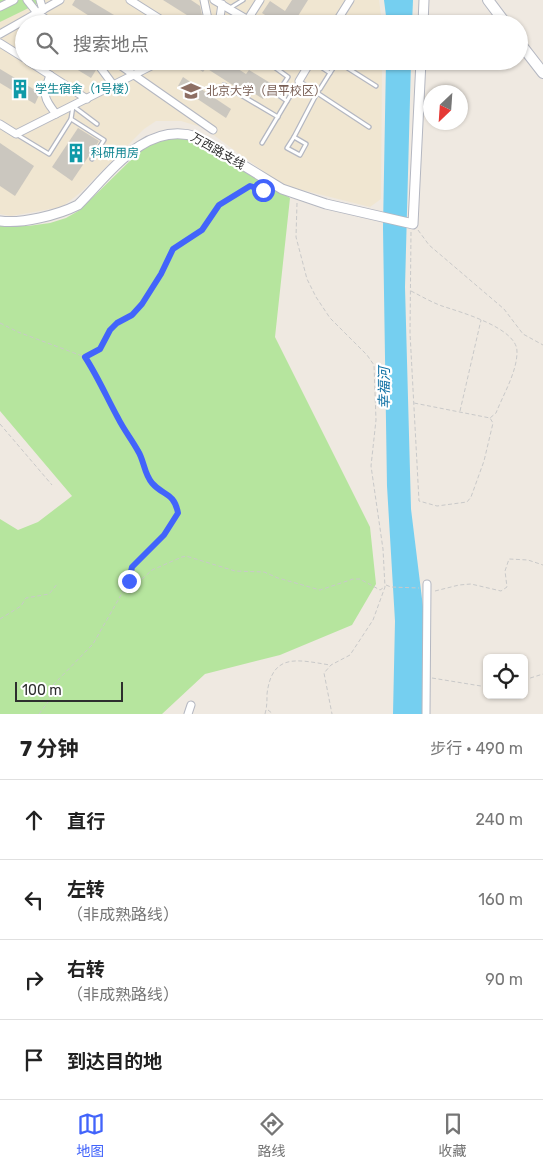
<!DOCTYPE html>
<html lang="zh">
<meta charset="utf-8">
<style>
body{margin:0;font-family:Rubik,"Noto Sans SC",sans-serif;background:#f2f2f2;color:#222}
.controls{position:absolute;right:15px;bottom:15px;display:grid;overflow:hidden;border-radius:8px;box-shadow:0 1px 4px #0004}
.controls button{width:45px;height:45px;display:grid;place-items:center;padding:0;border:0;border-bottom:1px solid #e0e0e0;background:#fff;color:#222;font:25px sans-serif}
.compass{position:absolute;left:423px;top:85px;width:45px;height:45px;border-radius:50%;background:#fff;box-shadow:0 1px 4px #0004;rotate:205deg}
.scale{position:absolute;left:15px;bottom:12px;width:108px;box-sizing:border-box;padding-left:5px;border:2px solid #2e2e2e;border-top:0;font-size:14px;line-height:18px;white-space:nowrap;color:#2e2e2e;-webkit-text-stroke:4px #fff;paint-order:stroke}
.stop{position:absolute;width:15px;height:15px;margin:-11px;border:4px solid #4264fb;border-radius:50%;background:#fff}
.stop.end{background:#4264fb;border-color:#fff;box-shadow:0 1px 5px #0008}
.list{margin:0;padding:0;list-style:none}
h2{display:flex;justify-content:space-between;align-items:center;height:65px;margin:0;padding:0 20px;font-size:21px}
h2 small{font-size:16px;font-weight:400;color:#767676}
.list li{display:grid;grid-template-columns:32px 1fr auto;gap:15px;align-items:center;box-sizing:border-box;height:80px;padding:0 20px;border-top:1px solid #e0e0e0}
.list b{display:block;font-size:19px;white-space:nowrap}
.list p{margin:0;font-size:16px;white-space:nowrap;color:#767676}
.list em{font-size:16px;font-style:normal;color:#767676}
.icon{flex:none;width:28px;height:28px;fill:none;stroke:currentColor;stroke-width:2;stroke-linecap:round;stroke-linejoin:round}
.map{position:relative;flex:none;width:543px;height:714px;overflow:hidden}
.search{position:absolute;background:#fff;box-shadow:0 1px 4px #0004;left:15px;right:15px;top:15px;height:55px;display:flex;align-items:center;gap:12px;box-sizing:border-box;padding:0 18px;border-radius:28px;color:#767676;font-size:19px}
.sheet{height:385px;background:#fff}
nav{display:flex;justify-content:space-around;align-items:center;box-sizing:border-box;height:70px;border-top:1px solid #e0e0e0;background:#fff;font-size:14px;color:#767676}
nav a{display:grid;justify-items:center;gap:2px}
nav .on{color:#4264fb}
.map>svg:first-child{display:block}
</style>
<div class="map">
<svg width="543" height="714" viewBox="0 0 543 714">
<rect width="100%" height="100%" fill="#efe9e1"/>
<path fill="#f0e6d1" d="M0,0H379L382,24H24V61H382L381,199L370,207L282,185L204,128L181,121H156L144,129L81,192L62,207L11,216L0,214Z"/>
<g fill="#b6e59e">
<path d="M0,0H45L0,22Z"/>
<path d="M176,137C211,143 258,179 290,198L275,337L370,527L376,584L352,625L280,655L205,674L162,714H0V519L18,530L38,522L72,496L0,411V226H28L50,223L66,218L80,210L138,153L154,142Z"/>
</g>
<g fill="#75cff0">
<path d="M384,0H413L412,24H387Z"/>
<path d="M386,61H411L405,287L411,509L423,607V714H393L395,621L387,486L383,228Z"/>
</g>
<g fill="#cbc7bf">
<path d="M75,0H89L129,24H102L72,5Z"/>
<path d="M163,0H191L200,6L202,15L198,22Z"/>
<path d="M292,0H308L293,24H279L262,13L270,1L285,11Z"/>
<path d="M63,61H94L96,70L91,78Z"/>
<path d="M201,61H232L237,64L235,67L246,74L249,70L272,84L263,99L241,85L239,89L206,68L203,72L197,68Z"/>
<path d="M0,69L40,93L35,104L0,83Z"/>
<path d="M183,77L231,109L226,118L178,86Z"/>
<path d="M78,128L99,141L72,181L52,167Z"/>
<path d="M0,143L34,166L15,196L0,186Z"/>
</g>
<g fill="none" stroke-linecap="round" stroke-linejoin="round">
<defs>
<g id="service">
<path d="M230,8L243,0"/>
<path d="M266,61L288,77L277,94L287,101"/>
<path d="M312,61L330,73L338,61"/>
<path d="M338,62L376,86"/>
<path d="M224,85L278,117"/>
<path d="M320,89L330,73"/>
<path d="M71,119L104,140L92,159"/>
<path d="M16,134L49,154L71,119L73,106L97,124"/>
<path d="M294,137L306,144L300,155L287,148Z"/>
<path d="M294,137L317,93"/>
<path d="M262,143L299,81L369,127"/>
</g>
<g id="minor">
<path d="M27,0L38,14L54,24"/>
<path d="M40,0L43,10"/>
<path d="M130,0L168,24"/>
<path d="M204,0L209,24"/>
<path d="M214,0L255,24"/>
<path d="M0,7L14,0"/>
<path d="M219,24L222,4"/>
<path d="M230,24L248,19L260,0"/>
<path d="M335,24L350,0"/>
<path d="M0,34L60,0"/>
<path d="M0,43L24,58"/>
<path d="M28,61L87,99"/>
<path d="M102,61L100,67L114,86"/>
<path d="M114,61L213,130"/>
<path d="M50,75C43,96 43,97 56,114"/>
<path d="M299,81L311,61"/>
<path d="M0,124L16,134L161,61"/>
<path d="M188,714L191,705"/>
<path d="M426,714L427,584"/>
</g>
<g id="tertiary">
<path d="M423,24L424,0"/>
<path d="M0,221C22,224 58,215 78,205C110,173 146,120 197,137L282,189L326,204L413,224L421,61"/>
</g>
<g id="secondary">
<path d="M488,0L506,24"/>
<path d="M519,42L543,73"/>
</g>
</defs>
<use href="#service" stroke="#b4b7c1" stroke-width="5.5"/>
<use href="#minor" stroke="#b4b7c1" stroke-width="9"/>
<use href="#tertiary" stroke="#b4b7c1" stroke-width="11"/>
<use href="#secondary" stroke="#b4b7c1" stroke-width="12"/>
<g stroke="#c9c9c9" stroke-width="1" stroke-dasharray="4 2.5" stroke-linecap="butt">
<path d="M297,203L296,237L307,279L316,297L330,318L367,355L374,365L376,420L371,466L383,549L385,587L373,620L350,655L331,665L324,673L332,714"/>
<path d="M418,230L429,245L504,309L523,334L543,345"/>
<path d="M411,232L410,333L419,501L437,506L467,502L471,497L484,461L493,423L490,418L414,403"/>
<path d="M411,291C421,296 431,302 442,306C460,312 518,328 517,352C517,372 503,395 496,413L490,418"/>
<path d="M0,323L18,332L85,357L100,349L110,330L117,323L132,315L142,304L173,249L202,230L219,205L250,186L265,189"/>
<path d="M85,358C98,378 107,398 118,419C124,430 132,440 139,451C143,458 145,471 150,480C158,495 174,491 178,513L164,535L132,567L129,581"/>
<path d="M460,411L481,320"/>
<path d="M0,424L52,485"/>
<path d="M386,585L391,587L419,588"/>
<path d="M435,591L459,585L471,584L501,591L507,587L505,571L509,559L528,560L543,565"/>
<path d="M0,619L21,606L26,598L49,594L58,583"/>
<path d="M432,678L487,687"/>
<path d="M524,680L543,674"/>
<path d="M268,710L273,714"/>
<path d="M39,714L48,702L53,685L93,644L129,581L142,579L152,570L182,557L186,556L235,571L264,572L278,578L320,590L353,579H360L380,590L383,588"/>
<path d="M265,714C267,707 267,701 267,694C272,652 298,660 330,665"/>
</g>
<use href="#service" stroke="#fff" stroke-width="3"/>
<use href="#minor" stroke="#fff" stroke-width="7"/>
<use href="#tertiary" stroke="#fff" stroke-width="9"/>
<use href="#secondary" stroke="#fff" stroke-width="10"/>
</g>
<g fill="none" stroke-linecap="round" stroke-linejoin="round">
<path stroke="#4264fb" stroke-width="6" d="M129,581L132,567L164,535L178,513C174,492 163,496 152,483C144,474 144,460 138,451C132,440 124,430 118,418C107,398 98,377 85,357L100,349L110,330L117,323L132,315L142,304L161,274L173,249L202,230L219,205L250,186L263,190"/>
</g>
<defs>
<symbol id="building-bare" viewBox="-9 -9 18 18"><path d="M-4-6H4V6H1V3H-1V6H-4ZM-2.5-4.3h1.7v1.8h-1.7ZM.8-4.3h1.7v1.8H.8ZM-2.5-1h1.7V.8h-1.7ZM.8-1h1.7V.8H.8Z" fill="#0f9aa8" stroke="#fff" stroke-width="2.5" paint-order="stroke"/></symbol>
<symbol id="university-bare" viewBox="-9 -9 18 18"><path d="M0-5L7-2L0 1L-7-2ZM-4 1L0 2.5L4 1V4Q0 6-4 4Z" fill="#8d6e63" stroke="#fff" stroke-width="2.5" paint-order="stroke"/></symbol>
</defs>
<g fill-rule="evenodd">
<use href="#building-bare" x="6" y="75" width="28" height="28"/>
<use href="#university-bare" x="177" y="77" width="28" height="28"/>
<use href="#building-bare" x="62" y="139" width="28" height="28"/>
</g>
<g text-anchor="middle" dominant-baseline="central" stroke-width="4.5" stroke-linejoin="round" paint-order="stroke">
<g font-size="12" fill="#0d838f" stroke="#fff" text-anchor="start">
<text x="35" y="89">学生宿舍（1号楼）</text>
<text x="91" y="153">科研用房</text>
</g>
<g font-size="12" fill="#785e54" stroke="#fff" text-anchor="start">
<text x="206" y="91">北京大学（昌平校区）</text>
</g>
<g font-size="12" fill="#2e2e2e" stroke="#fff">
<text transform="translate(218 151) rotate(30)">万西路支线</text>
</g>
<g font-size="14" font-style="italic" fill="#0d6fa3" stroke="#fff">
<text transform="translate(384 388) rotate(-90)">幸福河</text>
</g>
</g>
</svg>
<div class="controls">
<button><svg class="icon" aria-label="locate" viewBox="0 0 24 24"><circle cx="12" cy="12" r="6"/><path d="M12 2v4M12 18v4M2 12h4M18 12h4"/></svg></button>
</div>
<svg class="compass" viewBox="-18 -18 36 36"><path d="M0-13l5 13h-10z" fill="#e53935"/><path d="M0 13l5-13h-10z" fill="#767676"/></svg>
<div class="scale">100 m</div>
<div class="stop" style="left:263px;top:190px"></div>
<div class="stop end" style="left:129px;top:581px"></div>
<div class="search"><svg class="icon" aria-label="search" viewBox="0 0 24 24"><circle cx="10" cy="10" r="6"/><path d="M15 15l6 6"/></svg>搜索地点</div>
</div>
<section class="sheet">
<h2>7 分钟<small>步行 · 490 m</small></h2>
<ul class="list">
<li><svg class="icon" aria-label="ahead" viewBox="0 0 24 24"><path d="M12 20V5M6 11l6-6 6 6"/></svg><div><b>直行</b></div><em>240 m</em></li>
<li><svg class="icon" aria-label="left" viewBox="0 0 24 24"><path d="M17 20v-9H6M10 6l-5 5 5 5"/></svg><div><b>左转</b><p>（非成熟路线）</p></div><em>160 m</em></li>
<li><svg class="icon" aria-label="right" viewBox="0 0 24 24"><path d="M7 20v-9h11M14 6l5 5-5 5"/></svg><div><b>右转</b><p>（非成熟路线）</p></div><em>90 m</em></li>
<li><svg class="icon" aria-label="arrive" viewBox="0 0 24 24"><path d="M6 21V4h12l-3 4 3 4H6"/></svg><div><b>到达目的地</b></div></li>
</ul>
</section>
<nav>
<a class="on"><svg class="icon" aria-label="map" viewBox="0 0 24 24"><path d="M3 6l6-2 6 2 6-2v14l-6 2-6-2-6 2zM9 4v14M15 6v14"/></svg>地图</a>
<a><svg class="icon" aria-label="directions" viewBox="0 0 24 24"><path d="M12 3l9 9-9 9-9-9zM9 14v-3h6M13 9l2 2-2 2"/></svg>路线</a>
<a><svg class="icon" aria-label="saved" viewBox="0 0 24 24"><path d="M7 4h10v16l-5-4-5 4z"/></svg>收藏</a>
</nav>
